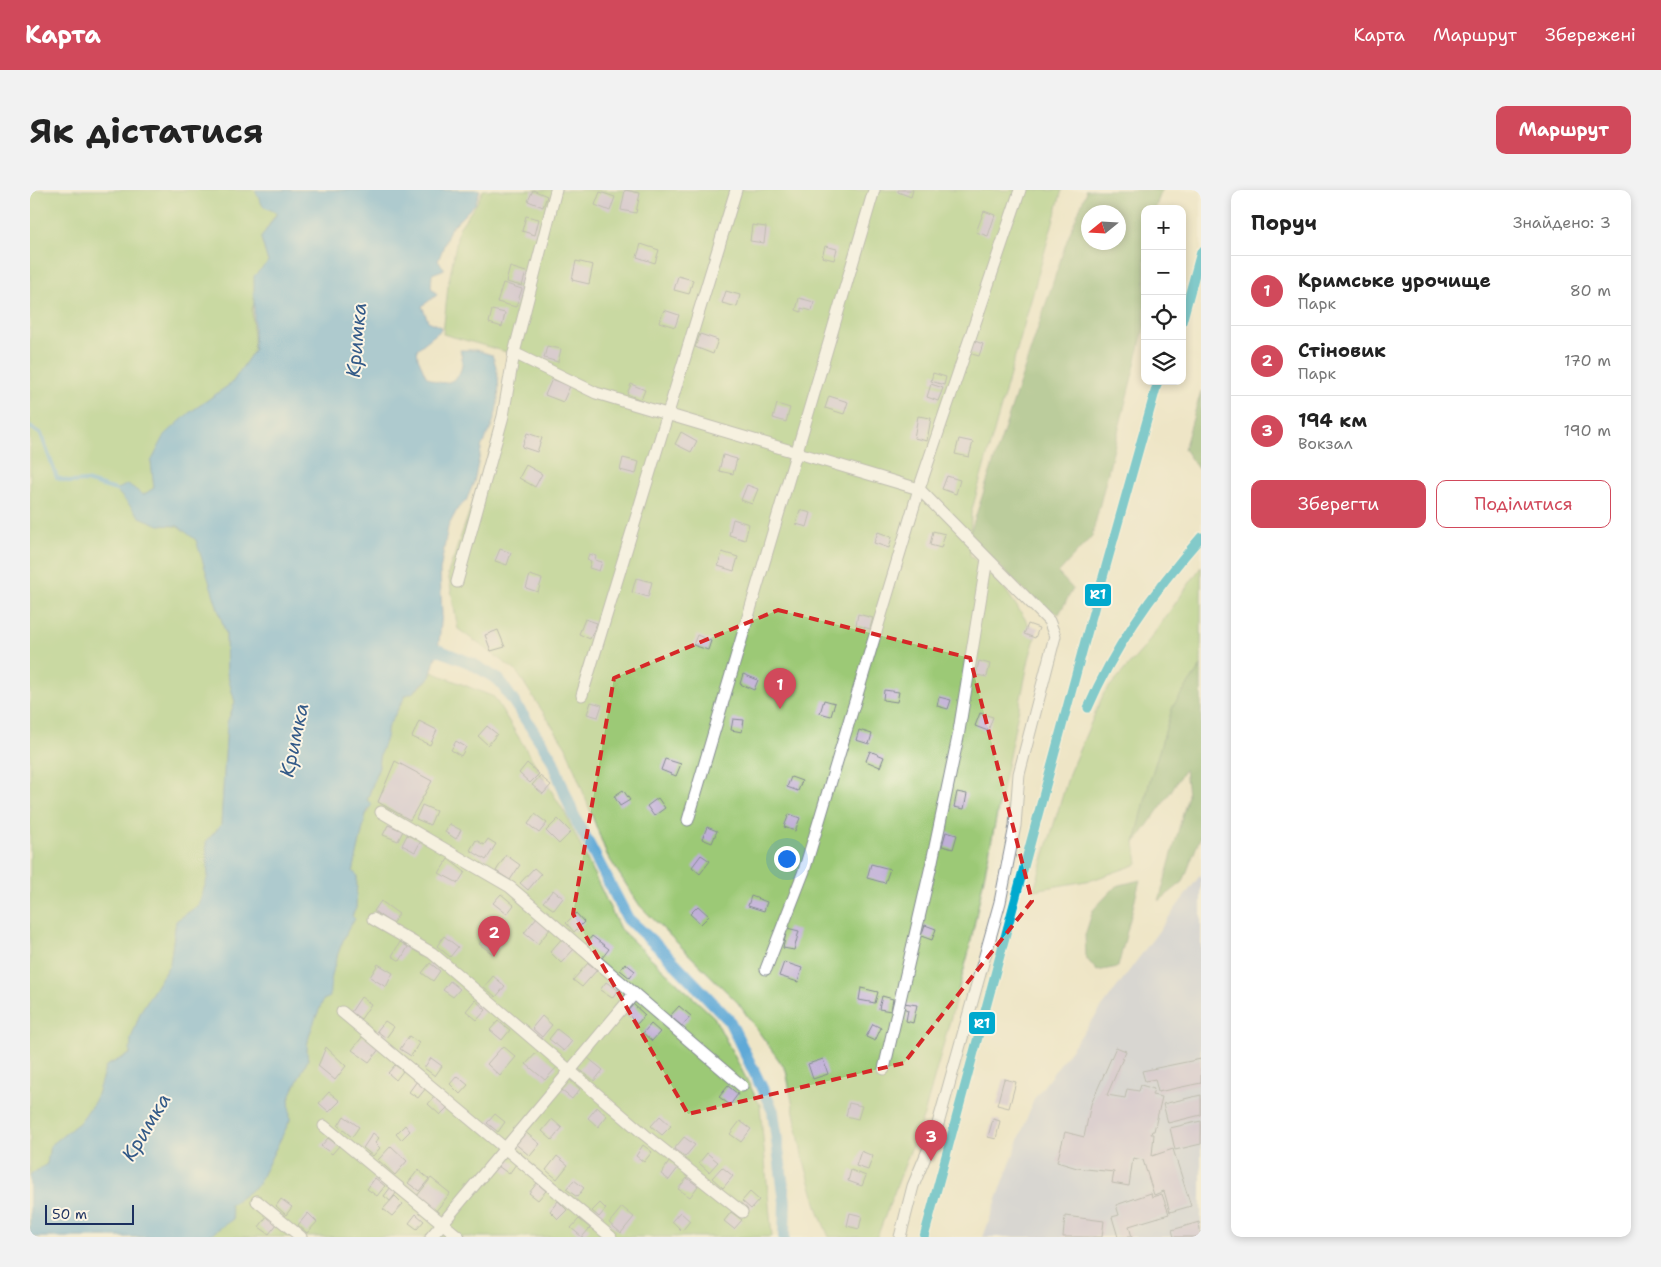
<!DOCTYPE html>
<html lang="uk">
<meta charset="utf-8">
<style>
body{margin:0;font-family:"Shantell Sans",sans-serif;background:#f2f2f2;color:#222}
.controls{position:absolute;right:15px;top:15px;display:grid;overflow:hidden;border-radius:10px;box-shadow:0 2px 8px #0003}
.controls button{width:45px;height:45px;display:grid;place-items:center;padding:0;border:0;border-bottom:1px solid #e0e0e0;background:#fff;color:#222;font:25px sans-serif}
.compass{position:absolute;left:1051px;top:15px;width:45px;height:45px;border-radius:50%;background:#fff;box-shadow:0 2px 8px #0003;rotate:252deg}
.scale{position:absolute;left:15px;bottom:12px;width:89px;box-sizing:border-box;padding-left:5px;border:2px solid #1b2f5e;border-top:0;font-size:14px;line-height:18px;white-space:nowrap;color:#1b2f5e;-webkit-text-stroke:4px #fcf5e5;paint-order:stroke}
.you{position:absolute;left:756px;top:668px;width:18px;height:18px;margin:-12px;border:4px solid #fff;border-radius:50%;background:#1a73e8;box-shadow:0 0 0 8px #1a73e833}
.badge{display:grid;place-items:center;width:32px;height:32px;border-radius:50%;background:#d1495b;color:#fff;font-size:16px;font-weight:700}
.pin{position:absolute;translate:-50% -41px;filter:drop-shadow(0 1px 2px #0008)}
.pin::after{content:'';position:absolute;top:26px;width:18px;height:15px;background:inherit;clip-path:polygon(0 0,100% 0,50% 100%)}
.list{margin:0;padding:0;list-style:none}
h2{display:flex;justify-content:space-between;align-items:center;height:65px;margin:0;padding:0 20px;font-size:21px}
h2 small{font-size:16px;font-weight:400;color:#767676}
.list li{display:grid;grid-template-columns:32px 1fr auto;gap:15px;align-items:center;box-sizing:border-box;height:70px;padding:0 20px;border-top:1px solid #e0e0e0}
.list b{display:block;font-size:19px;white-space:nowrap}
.list p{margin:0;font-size:16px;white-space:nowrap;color:#767676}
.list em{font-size:16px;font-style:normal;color:#767676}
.actions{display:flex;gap:10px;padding:15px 20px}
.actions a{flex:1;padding:11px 0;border:1px solid #d1495b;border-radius:10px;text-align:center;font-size:18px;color:#d1495b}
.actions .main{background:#d1495b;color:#fff}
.icon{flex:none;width:28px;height:28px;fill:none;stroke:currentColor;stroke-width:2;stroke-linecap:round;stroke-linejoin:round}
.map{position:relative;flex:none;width:1171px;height:1047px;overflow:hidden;border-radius:10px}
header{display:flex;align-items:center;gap:30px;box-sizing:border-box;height:70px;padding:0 25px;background:#d1495b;color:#fff}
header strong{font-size:24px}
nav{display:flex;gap:28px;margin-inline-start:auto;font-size:18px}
.intro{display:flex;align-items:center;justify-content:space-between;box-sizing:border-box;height:120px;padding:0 30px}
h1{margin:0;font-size:35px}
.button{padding:12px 22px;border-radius:10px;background:#d1495b;color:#fff;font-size:18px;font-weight:700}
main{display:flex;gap:30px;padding:0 30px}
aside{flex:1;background:#fff;border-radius:10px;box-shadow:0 2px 8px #0003}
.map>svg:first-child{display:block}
</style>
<header>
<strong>Карта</strong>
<nav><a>Карта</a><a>Маршрут</a><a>Збережені</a></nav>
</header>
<div class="intro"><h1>Як дістатися</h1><a class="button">Маршрут</a></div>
<main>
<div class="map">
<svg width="1171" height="1047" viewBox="0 0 1171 1047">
<rect width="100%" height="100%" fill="#fcf5e5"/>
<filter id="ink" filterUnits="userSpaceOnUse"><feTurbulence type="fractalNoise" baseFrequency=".02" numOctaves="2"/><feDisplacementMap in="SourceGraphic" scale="10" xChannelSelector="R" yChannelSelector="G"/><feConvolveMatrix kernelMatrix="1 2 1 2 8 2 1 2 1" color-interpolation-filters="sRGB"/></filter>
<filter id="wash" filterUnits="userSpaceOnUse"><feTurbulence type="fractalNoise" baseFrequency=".0096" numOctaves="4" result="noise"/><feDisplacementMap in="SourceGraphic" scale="20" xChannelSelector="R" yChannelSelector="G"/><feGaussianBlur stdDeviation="1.12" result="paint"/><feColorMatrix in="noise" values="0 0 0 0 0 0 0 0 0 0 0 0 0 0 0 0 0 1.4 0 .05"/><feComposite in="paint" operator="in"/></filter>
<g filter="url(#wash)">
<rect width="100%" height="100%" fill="#eee5c6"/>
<path fill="#bcc3de" d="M1171,684V1047H953L1004,909Z"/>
<g fill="#9cc976" stroke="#5c7c6a">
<path d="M0,0H225L233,16L247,22L231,48L238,72L222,119L224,160L202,193L159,223L121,272L124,298L113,305L129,335L148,336L167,350L196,444L197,483L205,512L197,533L191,635L176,652L178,686L169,715L146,731L140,774L111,821L101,849L100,864L76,876L65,911L50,932L20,956L17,974L0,985Z"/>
<path d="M453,0H1032L941,323L940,365L975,399L1006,445L999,469L938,765L894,925L847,1047H799L790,1026L772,965L756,880L708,813L610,716L577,665L536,557L486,481L428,439L418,383L473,226L480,163L413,144L418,96L429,38L447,13Z"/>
<path d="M1171,377V476L1143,516L1119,594L1105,653L1108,674L1062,690L1004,700L1040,581L1074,503L1113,459Z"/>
<path d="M402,482L464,507L535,623L590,739L684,827L730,915L742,1047H177L202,1029L200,1015L227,996L260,930L259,908L278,869C273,851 287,827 293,810L299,807C298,789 313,742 325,729L322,726L326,718L327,685L323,682L336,624L340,621L337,610L349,577C346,564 358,552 357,539L376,505C386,502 398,492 402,482Z"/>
</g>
<g fill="#7dad67" stroke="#4c6e62" fill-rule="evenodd">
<path d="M1055,0H1132L1125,19H1115V135L1062,346L1028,383L1043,399L1029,424L1011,417L939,346L1037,50L1056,3ZM1058,22H1088V52H1058Z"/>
<path d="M1171,201V277L1168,279L1154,259Z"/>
<path d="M1171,476V645L1153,692L1129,711L1158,605L1155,579L1134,612L1105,653L1119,594L1143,516Z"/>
<path d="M1110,690L1088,777L1067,781L1056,768L1055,745L1063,720L1086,696Z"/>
</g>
<path fill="#5fa9d7" stroke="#3d6c9a" d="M225,0H450L445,14L420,39L408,71L415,79L402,84L401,97L407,105L392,116L398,131L410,136L411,140L387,159L388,168L396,186C418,203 439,185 430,160H446L462,165C472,188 470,215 461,238C459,244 455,245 455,252L452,255L444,292L436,311L428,318L418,337L410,381L412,424L408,460L400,487L382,503L376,505L357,538C358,552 346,564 349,577L337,610L342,614L336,624L323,682L327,685L326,718L322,726L325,729C313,742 298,789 300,807L293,810C287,827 273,851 278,869L259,908L260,930L227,996L200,1015L203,1029L177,1047H0V985L17,974L20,956L50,932L65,911L76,876L100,864L101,849L111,821L140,774L146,731L169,715L178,686L176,652L191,635L197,533L205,512L197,483L196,444L166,350L148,336L129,335L110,327L86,300L98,294L113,305L124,298L121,272L135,245L159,223L202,193L224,160V86L238,72L231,48L247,23L233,16Z"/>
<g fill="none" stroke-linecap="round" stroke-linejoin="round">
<path stroke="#5fa9d7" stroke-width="4" d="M0,237L11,244L27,288L41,292L56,291L86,300"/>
<path stroke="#5fa9d7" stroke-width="12" d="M408,460L441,473L469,490L521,567L543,624L598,729L635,763L699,830L743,921L755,1012L754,1047"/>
</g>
<g id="blocks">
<g fill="#bfaed8">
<path d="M503,0L517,6L513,17L498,11Z"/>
<path d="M595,0L610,3L606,23L591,20Z"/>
<path d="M868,0H883L881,7L868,2Z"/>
<path d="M570,2L585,7L580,21L565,15Z"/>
<path d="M954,21L965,25L958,46L946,42Z"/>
<path d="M496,26L509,29L505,45L492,41Z"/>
<path d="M722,35L736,37L734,53L720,51Z"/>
<path d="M611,54L629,60L625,73L607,67Z"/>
<path d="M795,56L807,59L804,70L792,67Z"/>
<path d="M546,71L563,75L559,94L542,90Z"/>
<path d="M480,77L496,82L492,96L476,92Z"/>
<path d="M648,86L663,90L659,104L644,100Z"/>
<path d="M473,93L492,99L486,117L467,112Z"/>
<path d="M696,101L710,105L707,117L692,113Z"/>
<path d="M769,108L784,112L782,121L771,118V122L766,120Z"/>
<path d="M462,120L475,123L472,137L459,133Z"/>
<path d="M634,120L649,125L645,137L629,132Z"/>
<path d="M670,144L688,150L683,164L665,157Z"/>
<path d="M942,150L953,154L949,166L938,163Z"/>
<path d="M517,156L531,159L528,172L514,168Z"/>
<path d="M903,183L916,187L914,195L901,191Z"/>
<path d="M522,189L540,196L533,212L515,205Z"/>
<path d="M601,194L615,200L611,210L597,204Z"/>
<path d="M901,194L913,198L908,211L897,207Z"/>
<path d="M799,206L818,212L814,224L795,218Z"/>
<path d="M747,214L760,218L756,232L743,228Z"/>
<path d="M888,226L901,228L897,251L884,248Z"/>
<path d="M651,242L667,251L661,262L645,254Z"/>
<path d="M497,243L512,248L507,262L492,257Z"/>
<path d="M929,249L943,252L939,267L925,264Z"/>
<path d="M693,265L707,269L703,284L689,281Z"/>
<path d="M593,268L609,272L606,284L590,280Z"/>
<path d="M496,275L512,284L505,297L489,288Z"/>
<path d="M917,286L930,290L926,304L912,299Z"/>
<path d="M717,295L728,299L722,314L711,310Z"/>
<path d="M770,320L781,323L777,337L766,334Z"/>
<path d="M703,329L719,334L715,350L699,345Z"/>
<path d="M903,341L915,344L911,358L900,355Z"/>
<path d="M848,342L862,347L859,358L844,353Z"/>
<path d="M470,359L481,363L477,375L465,371Z"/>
<path d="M692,362L708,367L704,381L688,376Z"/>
<path d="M559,364L566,366L565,370L572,372L569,381L559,378L561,371L557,370Z"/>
<path d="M500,385L512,389L508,402L496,398Z"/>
<path d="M606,388L622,392L618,407L602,402Z"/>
<path d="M828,424L843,428L840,439L826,435Z"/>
<path d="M555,429L567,433L560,449L549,444Z"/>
<path d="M998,434L1009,438L1005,448L994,444Z"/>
<path d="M468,440L475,457L461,461L455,445Z"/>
<path d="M667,445L681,451L678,460L663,455Z"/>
<path d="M949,471L960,474L957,487L946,485Z"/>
<path d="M713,484L728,490L724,500L710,494Z"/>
<path d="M854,500L869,502L867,512L853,510Z"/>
<path d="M909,507L921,510L918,519L907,516Z"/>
<path d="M794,510L805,513L801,526L790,523Z"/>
<path d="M561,512L572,515L568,527L557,524Z"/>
<path d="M950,523L963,527L958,541L945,536Z"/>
<path d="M703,529L714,530L712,542L701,540Z"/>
<path d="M389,531L407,540L400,555L382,547Z"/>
<path d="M457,536L467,544L458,555L448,546Z"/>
<path d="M829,540L842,544L839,554L826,550Z"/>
<path d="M426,551L436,557L431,566L421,560Z"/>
<path d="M840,561L854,567L850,577L836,571Z"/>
<path d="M635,569L651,574L646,586L631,580Z"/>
<path d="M365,571L402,591L380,630L348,612Z"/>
<path d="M497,573L509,584L500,593L489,583Z"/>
<path d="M510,586L521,595L513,604L502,595Z"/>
<path d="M761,587L772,591L768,601L757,597Z"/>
<path d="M593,600L600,610L590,616L584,606Z"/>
<path d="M927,602L937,604L934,619L924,617Z"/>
<path d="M628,608L635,618L624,626L617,616Z"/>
<path d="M392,615L406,621L400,635L386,629Z"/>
<path d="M505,624L517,633L509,643L498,634Z"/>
<path d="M759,624L770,628L765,641L754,637Z"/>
<path d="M528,629L541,642L529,654L516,641Z"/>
<path d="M419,634L431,640L426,649L415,642Z"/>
<path d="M358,635L373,641L368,651L353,645Z"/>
<path d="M677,637L687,641L682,653L672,649Z"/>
<path d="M916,642L927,645L923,659L912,656Z"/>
<path d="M377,645L391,651L385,662L372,655Z"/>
<path d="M458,649L466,654L456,670L440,660L446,650L454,655Z"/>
<path d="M476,665L490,675L480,690L466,681Z"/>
<path d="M671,665L680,671L670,684L662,677Z"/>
<path d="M418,669L435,682L428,693L409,683Z"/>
<path d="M841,674L860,679L855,693L837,688Z"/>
<path d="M504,678L511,684L498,700L490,693Z"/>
<path d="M523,700L533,708L524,720L513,712Z"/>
<path d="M471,704L484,715L477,724L463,713Z"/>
<path d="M721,706L737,712L734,721L718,716Z"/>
<path d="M351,711L369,724L362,734L344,721Z"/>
<path d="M668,716L679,726L671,734L660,724Z"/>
<path d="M546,723L554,732L544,742L536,733Z"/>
<path d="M507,727L521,738L508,754L494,743Z"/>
<path d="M895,735L906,739L902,750L891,746Z"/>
<path d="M757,738L769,741L764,760L753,758Z"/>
<path d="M457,745L470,755L463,764L449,754Z"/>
<path d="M414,746L428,757L420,767L407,756Z"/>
<path d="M534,746L546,757L531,773L520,762Z"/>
<path d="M562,746L579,759L572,768L555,755Z"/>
<path d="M370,752L378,757L370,771L362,766Z"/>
<path d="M754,772L772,778L768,792L749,786Z"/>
<path d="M400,773L410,781L403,791L392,783Z"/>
<path d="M558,773L567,780L552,797L543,790Z"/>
<path d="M595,773L605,781L600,788L590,780Z"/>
<path d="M348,774L363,783L356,797L340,787Z"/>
<path d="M463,786L475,796L466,807L454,797Z"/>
<path d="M420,791L430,799L423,807L413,800Z"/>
<path d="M576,792L588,800L582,808L570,800Z"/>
<path d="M831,798L848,802L845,813L829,810Z"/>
<path d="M852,806L863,809L861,821L849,819Z"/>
<path d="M331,807L341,814L331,829L321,822Z"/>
<path d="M445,810L456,820L447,830L436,821Z"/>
<path d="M602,813L615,825L607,834L594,822Z"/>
<path d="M874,813L887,815L883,833L876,831L878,820L873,818Z"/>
<path d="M649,816L661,826L652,836L640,826Z"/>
<path d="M512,826L522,835L512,847L502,838Z"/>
<path d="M355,831L364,837L356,848L347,841Z"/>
<path d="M468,831L480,840L472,850L460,840Z"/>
<path d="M621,834L630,842L622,851L613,843Z"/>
<path d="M843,834L851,838L845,851L836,847Z"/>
<path d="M527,839L542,851L534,861L519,849Z"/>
<path d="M333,846L350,858L339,872L322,860Z"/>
<path d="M379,846L389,853L381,866L370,859Z"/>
<path d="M473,856L486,867L470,886L457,874Z"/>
<path d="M296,857L316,876L305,890L288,876Z"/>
<path d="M1086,857L1096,861L1077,905L1095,908L1097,899L1109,901L1111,895L1124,899L1122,905L1132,907L1124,941H1122L1121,944H1124L1122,966L1143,959L1161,1016L1140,1022L1134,1001L1124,1005L1113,970L1103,968L1099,996L1082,993L1084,982L1047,978L1027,972L1035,942L1054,947L1061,914Z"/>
<path d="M508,861L527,877L515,890L496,874Z"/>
<path d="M401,868L412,876L405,886L394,878Z"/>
<path d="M558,868L573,880L564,891L549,879Z"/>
<path d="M793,869L798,884L783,889L778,874Z"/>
<path d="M1171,869V893L1128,902L1125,889L1115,891L1112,881Z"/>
<path d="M365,875L373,881L366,890L358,883Z"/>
<path d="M427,886L438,895L430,904L420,894Z"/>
<path d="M974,889L986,892L979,918L967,915Z"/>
<path d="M540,890L550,899L542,909L531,900Z"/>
<path d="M387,891L396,898L388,908L379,902Z"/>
<path d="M698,896L708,904L700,915L689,907Z"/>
<path d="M299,902L310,911L299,922L289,913Z"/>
<path d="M1171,905V925L1138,933L1133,914Z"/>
<path d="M405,906L418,917L410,925L398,914Z"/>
<path d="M819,913L832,916L828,929L816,926Z"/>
<path d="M567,917L577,926L568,937L558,928Z"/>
<path d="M465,924L475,932L468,942L457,933Z"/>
<path d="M314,926L329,937L322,947L308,936Z"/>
<path d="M630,926L641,936L632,945L621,936Z"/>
<path d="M522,929L532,938L522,950L512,941Z"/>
<path d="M963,929L970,931L966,949L958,947Z"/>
<path d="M710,931L721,939L711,952L700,944Z"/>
<path d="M1171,931V954L1145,960L1140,938Z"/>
<path d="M375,935L380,941L371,950L366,944Z"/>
<path d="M493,940L510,954L500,966L483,952Z"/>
<path d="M343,943L349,948L345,953L350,958L343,966L333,958Z"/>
<path d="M654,947L665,955L655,967L644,959Z"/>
<path d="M298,948L309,956L302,964L291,956Z"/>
<path d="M613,955L622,962L614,972L606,966Z"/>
<path d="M361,956L377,971L365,985L348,970Z"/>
<path d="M831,961L843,966L838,980L826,976Z"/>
<path d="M677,963L688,972L679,982L669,973Z"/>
<path d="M476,966L486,974L479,984L468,976Z"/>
<path d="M527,966L538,975L527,989L516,980Z"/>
<path d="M639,972L648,978L639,990L631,984Z"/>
<path d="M692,977L703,986L693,998L682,988Z"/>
<path d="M388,980L399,989L389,1001L378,993Z"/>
<path d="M821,980L836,986L832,996L818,991Z"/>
<path d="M345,988L355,996L347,1006L337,999Z"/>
<path d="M401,988L420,1003L406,1021L387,1006Z"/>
<path d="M657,988L668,996L660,1007L648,999Z"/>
<path d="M544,990L554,998L547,1007L536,999Z"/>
<path d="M507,993L516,1001L508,1010L499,1003Z"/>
<path d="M361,997L367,1002L360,1011L354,1006Z"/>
<path d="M720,1002L729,1010L721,1019L712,1011Z"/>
<path d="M1121,1003L1122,1007L1132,1004L1139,1024L1099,1036L1102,1047H1088L1082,1027L1089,1025L1086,1015Z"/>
<path d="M365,1006L373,1014L362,1026L353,1019Z"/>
<path d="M251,1009L262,1017L256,1025L246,1016Z"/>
<path d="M528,1011L537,1020L528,1029L520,1021Z"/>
<path d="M570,1013L576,1019L569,1027L562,1021Z"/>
<path d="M592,1017L604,1027L591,1043L579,1033Z"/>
<path d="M650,1022L660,1031L652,1041L642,1031Z"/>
<path d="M701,1022L712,1030L704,1039L694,1031Z"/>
<path d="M278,1023L287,1032L277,1043L268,1035Z"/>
<path d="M820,1023L832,1026L829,1039L817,1036Z"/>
<path d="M386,1024L394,1031L387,1039L379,1033Z"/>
<path d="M237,1026L247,1034L239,1044L229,1037Z"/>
<path d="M1035,1026L1074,1031L1072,1047H1033Z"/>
<path d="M549,1029L560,1038L552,1047L541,1038Z"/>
<path d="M1169,1032L1171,1047H1144L1142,1040Z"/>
</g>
</g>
</g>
<g filter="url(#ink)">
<use href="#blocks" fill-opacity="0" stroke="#848a92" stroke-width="1"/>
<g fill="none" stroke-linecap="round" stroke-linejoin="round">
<defs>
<g id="minor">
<path d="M526,0L484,163L566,203L889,299L1019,431L1025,446L989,584L985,636L970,712L906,941L883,996L870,1047"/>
<path d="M427,392L473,226L484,163"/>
<path d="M552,505L706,0"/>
<path d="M351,622L480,697L712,896"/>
<path d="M658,630L844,0"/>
<path d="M343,729L402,763L615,945L712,1022"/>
<path d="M736,779L774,681L889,299L990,0"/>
<path d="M312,822L581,1047"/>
<path d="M854,879L901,676L928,547L957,369"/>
<path d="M294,936L429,1047"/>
<path d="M227,1011L271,1047"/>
<path d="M401,1047L604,804"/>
</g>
</defs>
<use href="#minor" stroke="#848a92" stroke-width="13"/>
<use href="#minor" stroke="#fff" stroke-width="11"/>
<defs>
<g id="rail-1">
<path d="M1152,132L1171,62"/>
<path d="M1058,518C1085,455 1126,398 1171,347"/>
<path d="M894,1047L1055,451L1128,191"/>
</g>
</defs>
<use href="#rail-1" stroke="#fcf5e5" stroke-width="12"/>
<use href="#rail-1" stroke="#00a9ce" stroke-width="9"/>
</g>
</g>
<path d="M0 0H1171V1047H0ZM748,420L940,468L1002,711L874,873L658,924L543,724L584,488Z" fill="#eee5c6" fill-opacity=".55" fill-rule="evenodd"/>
<path fill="none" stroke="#d62828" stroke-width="4" stroke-dasharray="10 6" stroke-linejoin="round" d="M748,420L940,468L1002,711L874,873L658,924L543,724L584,488Z"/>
<g text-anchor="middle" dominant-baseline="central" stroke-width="4" stroke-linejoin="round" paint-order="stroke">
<g font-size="20" font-style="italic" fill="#335a88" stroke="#fcf5e5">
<text transform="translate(326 150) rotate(-85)">Кримка</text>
<text transform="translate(264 550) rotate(-78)">Кримка</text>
<text transform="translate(116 937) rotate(-59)">Кримка</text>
</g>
</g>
<g stroke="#fcf5e5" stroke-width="2">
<rect x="1054" y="393" width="28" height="24" rx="5" fill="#00a9ce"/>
<rect x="938" y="821" width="28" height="24" rx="5" fill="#00a9ce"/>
</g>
<g font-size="14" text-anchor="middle" font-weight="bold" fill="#fff">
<text x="1068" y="409">R1</text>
<text x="952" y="838">R1</text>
</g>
</svg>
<div class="controls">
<button>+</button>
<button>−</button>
<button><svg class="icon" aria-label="locate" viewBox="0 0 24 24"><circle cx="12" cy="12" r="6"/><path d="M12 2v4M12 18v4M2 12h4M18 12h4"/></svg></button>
<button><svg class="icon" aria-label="layers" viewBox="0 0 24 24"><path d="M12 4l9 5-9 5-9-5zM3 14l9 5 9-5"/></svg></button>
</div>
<svg class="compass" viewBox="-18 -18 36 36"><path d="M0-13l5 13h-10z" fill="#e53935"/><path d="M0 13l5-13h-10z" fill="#767676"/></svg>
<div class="scale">50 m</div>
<div class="you"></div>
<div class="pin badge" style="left:750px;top:519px">1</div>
<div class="pin badge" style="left:464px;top:767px">2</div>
<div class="pin badge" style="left:901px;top:971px">3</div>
</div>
<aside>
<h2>Поруч<small>Знайдено: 3</small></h2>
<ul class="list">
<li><span class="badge">1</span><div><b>Кримське урочище</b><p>Парк</p></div><em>80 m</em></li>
<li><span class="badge">2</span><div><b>Стіновик</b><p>Парк</p></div><em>170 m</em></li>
<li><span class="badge">3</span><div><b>194 км</b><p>Вокзал</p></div><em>190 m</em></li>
</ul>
<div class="actions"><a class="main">Зберегти</a><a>Поділитися</a></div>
</aside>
</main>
